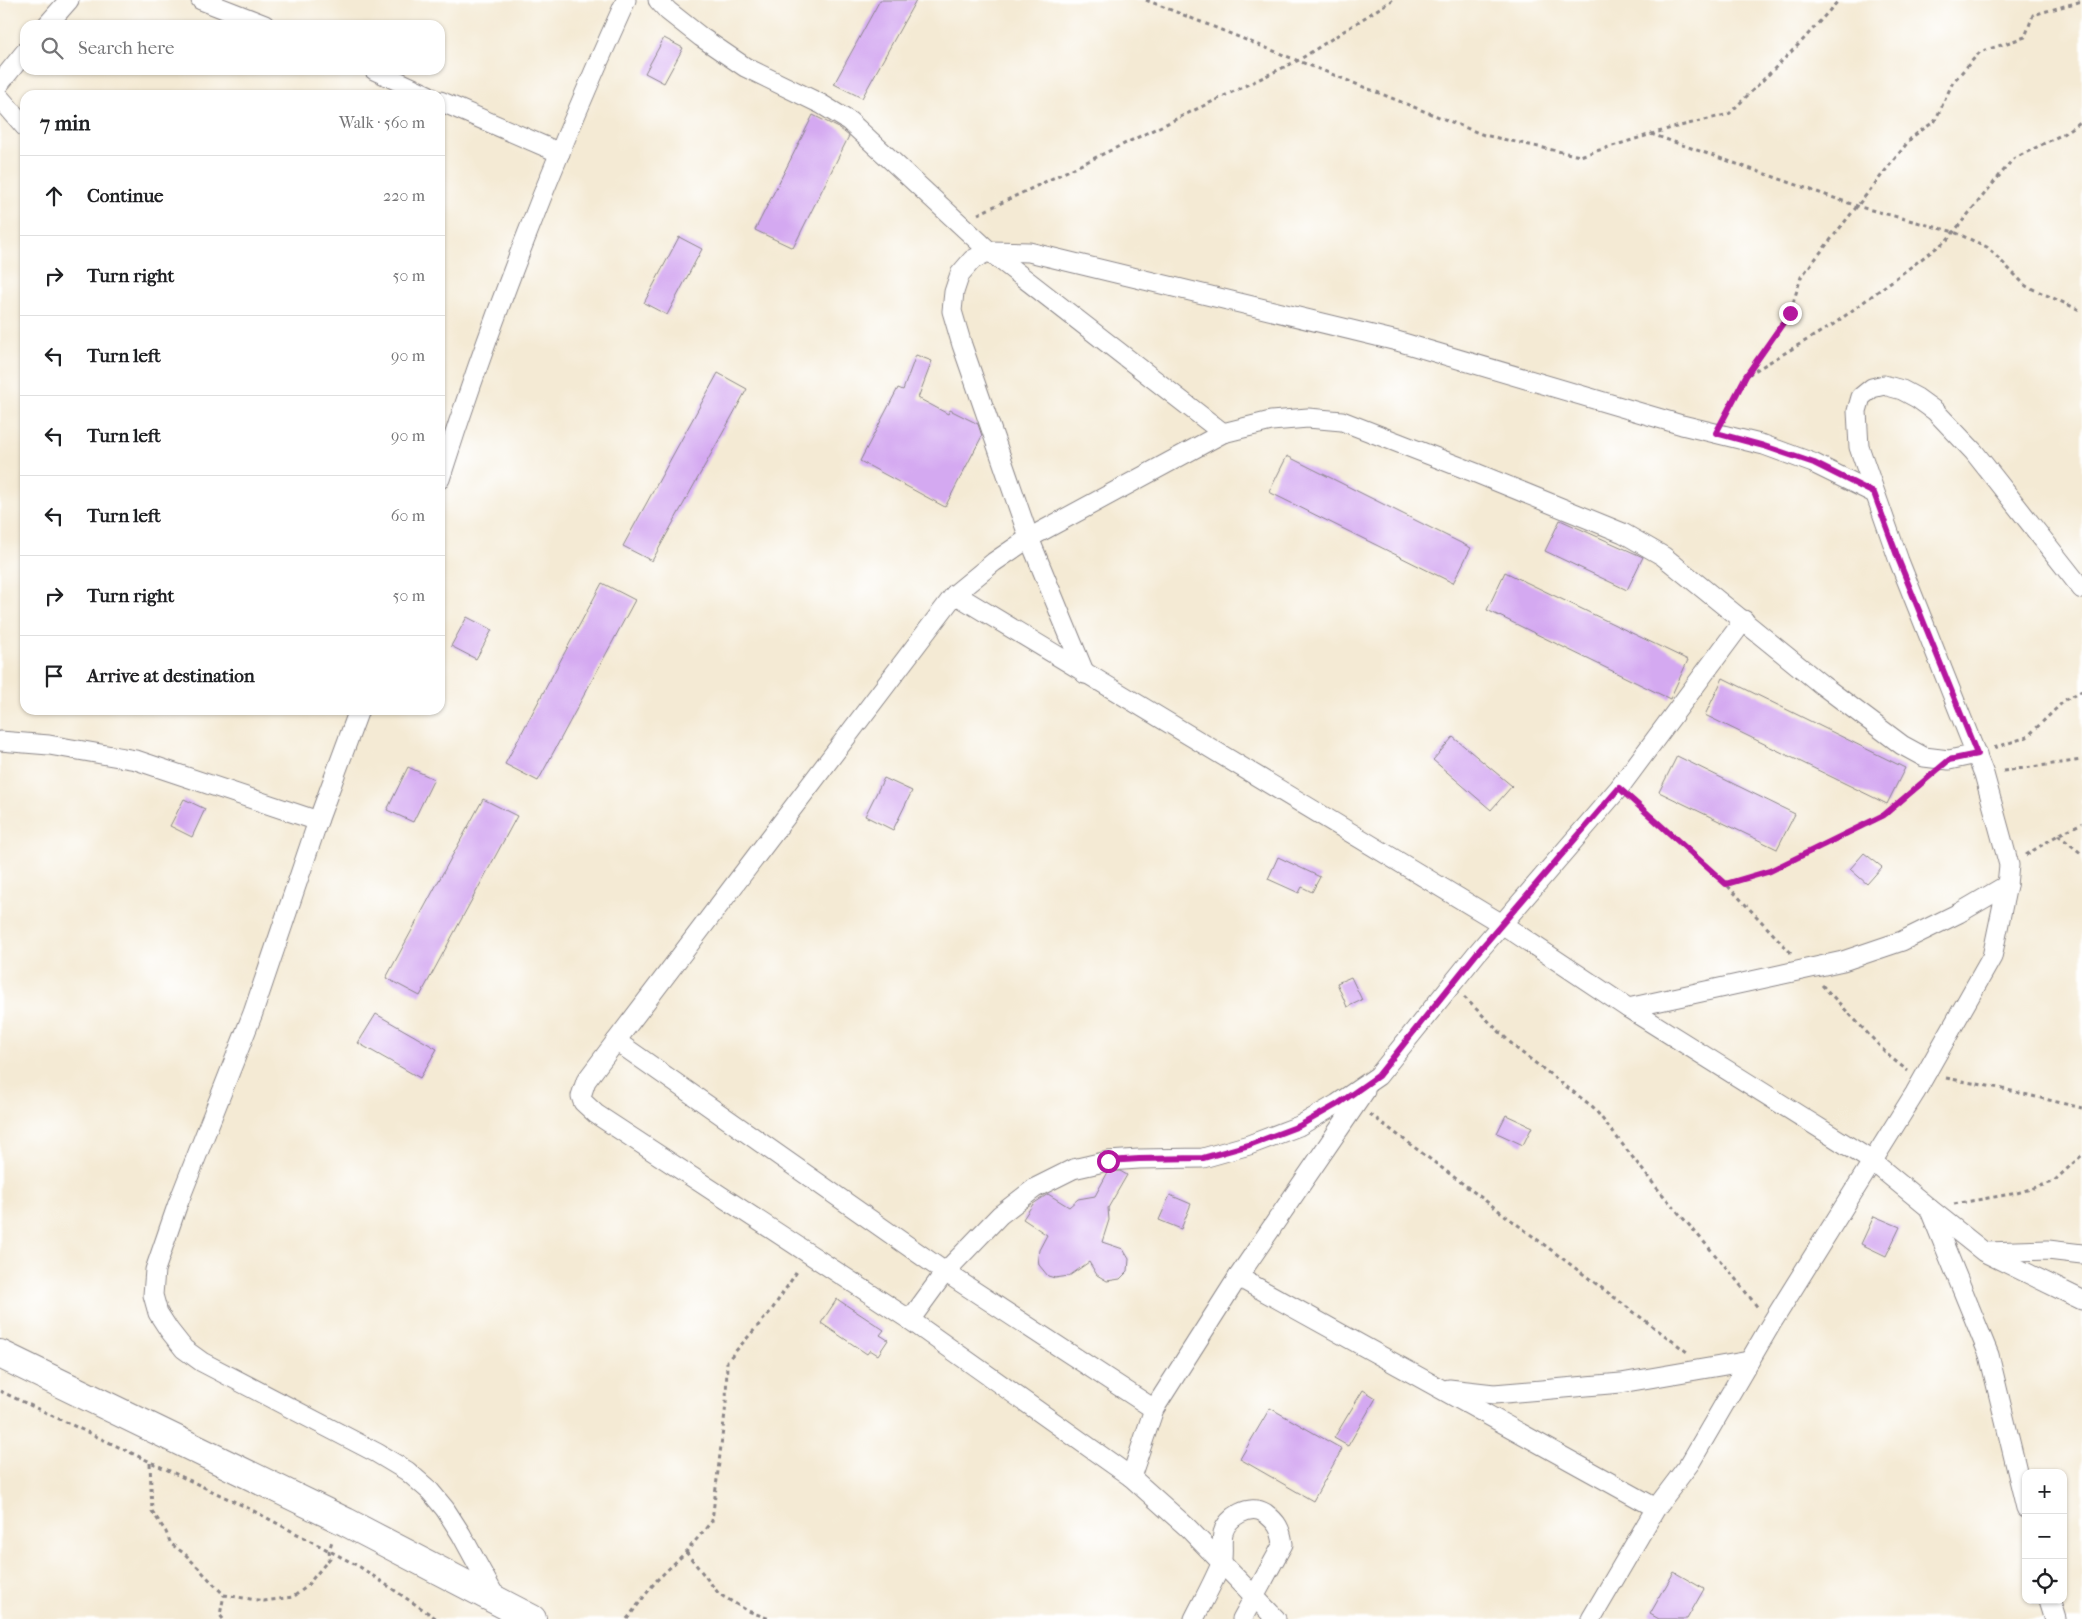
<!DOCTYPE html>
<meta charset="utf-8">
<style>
body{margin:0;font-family:"IM FELL French Canon",serif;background:#f2f2f2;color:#202124}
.controls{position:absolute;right:15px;bottom:15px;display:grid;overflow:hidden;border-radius:10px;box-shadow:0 1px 4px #0004}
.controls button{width:45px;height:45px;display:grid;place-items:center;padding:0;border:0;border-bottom:1px solid #e0e0e0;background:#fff;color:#202124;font:25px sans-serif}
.stop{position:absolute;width:15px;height:15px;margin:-11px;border:4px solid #b5179e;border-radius:50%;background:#fff}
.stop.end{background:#b5179e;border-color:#fff;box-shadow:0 1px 5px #0008}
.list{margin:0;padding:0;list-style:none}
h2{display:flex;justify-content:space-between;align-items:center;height:65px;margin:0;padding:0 20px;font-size:21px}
h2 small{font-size:16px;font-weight:400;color:#757577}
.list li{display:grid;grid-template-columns:32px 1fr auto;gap:15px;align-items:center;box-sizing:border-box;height:80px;padding:0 20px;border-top:1px solid #e0e0e0}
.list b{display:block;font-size:19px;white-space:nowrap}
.list em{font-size:16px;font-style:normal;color:#757577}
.icon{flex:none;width:28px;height:28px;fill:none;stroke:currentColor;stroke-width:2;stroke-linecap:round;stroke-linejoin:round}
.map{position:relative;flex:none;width:2082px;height:1619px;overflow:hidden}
.search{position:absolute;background:#fff;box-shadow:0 1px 4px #0004;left:20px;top:20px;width:425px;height:55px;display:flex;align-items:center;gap:12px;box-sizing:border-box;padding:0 18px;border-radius:15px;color:#757577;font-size:19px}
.panel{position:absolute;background:#fff;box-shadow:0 1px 4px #0004;left:20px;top:90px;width:425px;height:625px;border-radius:15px}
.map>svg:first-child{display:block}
</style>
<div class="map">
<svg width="2082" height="1619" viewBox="0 0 2082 1619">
<rect width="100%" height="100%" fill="#fff"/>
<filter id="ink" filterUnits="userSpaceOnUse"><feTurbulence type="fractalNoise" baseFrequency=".02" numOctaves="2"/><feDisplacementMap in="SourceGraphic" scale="10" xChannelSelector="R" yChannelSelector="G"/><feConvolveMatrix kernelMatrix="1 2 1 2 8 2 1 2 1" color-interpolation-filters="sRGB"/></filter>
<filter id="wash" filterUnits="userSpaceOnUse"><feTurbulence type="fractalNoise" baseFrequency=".0096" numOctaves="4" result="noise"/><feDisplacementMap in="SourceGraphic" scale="20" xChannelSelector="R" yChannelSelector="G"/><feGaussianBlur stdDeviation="1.12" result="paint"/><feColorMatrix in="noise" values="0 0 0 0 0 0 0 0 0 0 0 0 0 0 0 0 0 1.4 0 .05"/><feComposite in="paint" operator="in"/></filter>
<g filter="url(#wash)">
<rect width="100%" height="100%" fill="#f4ead4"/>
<g id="blocks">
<g fill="#d4a9f1">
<path d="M880,0H916L862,98L834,84Z"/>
<path d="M664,38L683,48L664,83L645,73Z"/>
<path d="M813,115L839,128L849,136L793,248L755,230Z"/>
<path d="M679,237L702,249L667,315L644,303Z"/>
<path d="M916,355L932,361L918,398L948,414L950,410L978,424L982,436L945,507L860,461L898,388L903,390Z"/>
<path d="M718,373L747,389L652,561L623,546Z"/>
<path d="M1287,456L1471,548L1453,583L1269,492Z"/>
<path d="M1560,520L1643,557L1627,590L1545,551Z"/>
<path d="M1505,572L1688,660L1670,699L1487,610Z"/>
<path d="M602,583L635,600L538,781L505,764Z"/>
<path d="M467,617L492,630L476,659L451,646Z"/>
<path d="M1723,678L1905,768L1887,804L1705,715Z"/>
<path d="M1453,737L1512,786L1491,810L1433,760Z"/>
<path d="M1677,756L1795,814L1777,849L1659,792Z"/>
<path d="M408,767L434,779L413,822L387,810Z"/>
<path d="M884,778L912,791L893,830L865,816Z"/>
<path d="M184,799L205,809L192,837L170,826Z"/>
<path d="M483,799L517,816L420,996L386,978Z"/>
<path d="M1864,853L1882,867L1867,884L1850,869Z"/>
<path d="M1278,857L1320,877L1312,892L1302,887L1299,893L1268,879Z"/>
<path d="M1351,977L1362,1000L1347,1007L1337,983Z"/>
<path d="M376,1014L437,1049L420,1078L358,1043Z"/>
<path d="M1506,1115L1532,1127L1523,1145L1497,1133Z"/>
<path d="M1120,1171L1127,1175L1108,1208L1109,1220L1102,1242L1123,1249L1129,1259L1128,1271L1120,1279L1107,1281L1097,1275L1089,1262L1069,1276L1055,1278L1048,1276L1039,1265L1038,1257L1039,1250L1047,1235L1023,1219L1033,1204L1048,1194L1069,1207L1078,1199L1095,1196L1108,1172Z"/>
<path d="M1170,1195L1191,1204L1181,1229L1159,1220Z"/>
<path d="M1874,1216L1900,1227L1886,1256L1861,1244Z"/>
<path d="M837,1299L884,1330L880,1335L888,1340L878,1355L870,1350L867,1354L821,1323Z"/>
<path d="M1363,1390L1376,1398L1348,1446L1334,1438Z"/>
<path d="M1270,1408L1342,1449L1313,1501L1240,1459Z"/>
<path d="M1674,1572L1704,1589L1687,1619H1659L1650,1614Z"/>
</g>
</g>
</g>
<g filter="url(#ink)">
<use href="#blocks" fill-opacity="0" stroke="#8b8688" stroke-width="1"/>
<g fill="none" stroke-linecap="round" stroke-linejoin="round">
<defs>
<g id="street">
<path d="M201,0L265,25"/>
<path d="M658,0L668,11L701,37L745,67L821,104L849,121L989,251L1223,433"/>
<path d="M47,25L69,0"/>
<path d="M374,70L428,95"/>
<path d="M0,83L25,52"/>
<path d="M0,98L25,127"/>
<path d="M440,101L560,153"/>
<path d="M440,479C492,316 555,156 626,0"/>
<path d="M955,594L994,562L1029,538L1223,433L1271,421L1308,418L1342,421L1476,473L1623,533L1663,556L1822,685L1902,745L1924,757L1949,760L1977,754"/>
<path d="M1085,674L1029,538L962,345L952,311L954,292L960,274L972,260L989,251L1029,252L1397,341L1682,425L1764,445L1813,463L1874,493"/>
<path d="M359,710L318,821L253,1013L177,1206L155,1270L153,1295L158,1313L169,1330L184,1349L202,1362L377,1453L407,1471L430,1491L445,1509L461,1534L497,1600"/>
<path d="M0,741L49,745L136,760L318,821"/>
<path d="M1628,1008L1843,961L1902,941L1959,913L2007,885L2009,865L1984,774L1899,561L1859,447L1857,411L1861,397L1872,388L1884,385L1902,390L1917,398L1935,411L1974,452L2082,589"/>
<path d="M616,1041L945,1272L1154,1409"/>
<path d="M1930,1209L1984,1252L2082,1300"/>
<path d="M1986,1252L2048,1250L2082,1254"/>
<path d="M1238,1277L1656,1508"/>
<path d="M910,1320L945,1272L1000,1215L1035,1188L1073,1169L1108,1161L1139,1159L1203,1158L1249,1145L1299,1126L1337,1104L1378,1076L1477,953L1619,788L1744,620"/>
<path d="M1449,1389L1494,1394L1621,1383L1749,1361"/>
<path d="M1131,1477L1154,1409L1238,1277L1365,1091"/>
<path d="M2049,1600L2055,1619"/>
<path d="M1194,1619C1203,1601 1213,1583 1221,1564C1224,1554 1221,1543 1223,1533C1227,1517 1250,1503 1265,1513C1277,1522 1281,1529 1283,1544L1242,1619"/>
<path d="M1276,1619L1188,1528L1131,1477L910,1320L596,1114L583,1102L581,1096L586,1081L616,1041L955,594L1502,924L1628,1008L1872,1161L1929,1208L1989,1355L2026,1508"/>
<path d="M1591,1619L1656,1508L1690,1463L1771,1324L1915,1093L1992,957L2007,885"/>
</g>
<path id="secondary" d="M0,1354L346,1522L532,1619"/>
</defs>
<use href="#street" stroke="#8b8688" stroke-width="21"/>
<use href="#secondary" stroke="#8b8688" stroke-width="30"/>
<g stroke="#8b8688" stroke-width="3" stroke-dasharray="4 4" stroke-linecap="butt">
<path d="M1146,0L1484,135L1580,156L1668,129L1729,114L1802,41L1839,0"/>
<path d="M1651,134L1860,207L1954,232L1987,247L2026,286L2082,311"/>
<path d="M978,214L1299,60L1392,0"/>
<path d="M1746,376L1790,313L1801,277L1912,137L1935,121L1953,82L1980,52L2025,37L2033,15L2082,1"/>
<path d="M1725,416L1746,376L1834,324L1947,240L2013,159L2063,134L2082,120"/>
<path d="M1994,748L2027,737L2065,700L2082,691"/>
<path d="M2003,771L2082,760"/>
<path d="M1633,800L1726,884L1792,954"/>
<path d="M2058,835L2082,854"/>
<path d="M2026,855L2058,835L2082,823"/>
<path d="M1726,884L1770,871L1885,815L1929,777"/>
<path d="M1822,985L1890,1057L1908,1071"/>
<path d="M1464,997L1517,1049L1593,1107L1656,1187L1730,1272L1759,1309"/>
<path d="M1946,1078L1999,1088L2082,1108"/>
<path d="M1370,1114L1687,1352"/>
<path d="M1954,1204L2017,1193L2053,1182L2082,1155"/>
<path d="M0,1391L248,1508L360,1567L437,1619"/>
<path d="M150,1463L152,1511L166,1532L171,1544L185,1554L224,1595L264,1601L293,1597L305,1588L330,1558L329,1551L332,1541"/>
<path d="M686,1552L719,1594L748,1611L770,1619"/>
<path d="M223,1619L220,1615L224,1595"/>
<path d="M627,1619L656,1581L686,1552L712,1521L726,1404L727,1361L771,1311L798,1270"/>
</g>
<use href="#street" stroke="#fff" stroke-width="19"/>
<use href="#secondary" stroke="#fff" stroke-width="28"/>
</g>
</g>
<g fill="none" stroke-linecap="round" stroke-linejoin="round" filter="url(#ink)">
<path stroke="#b5179e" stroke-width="6" d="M1108,1161L1139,1159L1203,1158L1249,1145L1299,1126L1338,1104L1378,1076L1477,953L1619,788L1726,884L1770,871L1884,815L1949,760L1977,754L1899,561L1874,493L1814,463L1764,446L1716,433L1746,376L1790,313"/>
</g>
</svg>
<div class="controls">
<button>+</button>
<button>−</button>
<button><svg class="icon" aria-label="locate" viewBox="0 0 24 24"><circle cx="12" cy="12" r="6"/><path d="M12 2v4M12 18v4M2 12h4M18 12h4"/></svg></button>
</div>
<div class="stop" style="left:1108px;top:1161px"></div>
<div class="stop end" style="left:1790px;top:313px"></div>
<div class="search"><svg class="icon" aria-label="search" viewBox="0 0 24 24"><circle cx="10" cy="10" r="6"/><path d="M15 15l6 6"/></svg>Search here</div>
<section class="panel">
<h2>7 min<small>Walk · 560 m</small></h2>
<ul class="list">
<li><svg class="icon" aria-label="ahead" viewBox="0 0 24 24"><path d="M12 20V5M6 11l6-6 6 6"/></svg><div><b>Continue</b></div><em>220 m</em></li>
<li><svg class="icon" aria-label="right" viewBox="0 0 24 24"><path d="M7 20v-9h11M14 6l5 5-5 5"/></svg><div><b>Turn right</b></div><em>50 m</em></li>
<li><svg class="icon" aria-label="left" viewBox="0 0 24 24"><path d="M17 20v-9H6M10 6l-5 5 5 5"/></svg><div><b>Turn left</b></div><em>90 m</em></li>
<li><svg class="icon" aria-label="left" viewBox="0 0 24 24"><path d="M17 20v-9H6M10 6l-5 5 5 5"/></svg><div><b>Turn left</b></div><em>90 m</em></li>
<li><svg class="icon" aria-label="left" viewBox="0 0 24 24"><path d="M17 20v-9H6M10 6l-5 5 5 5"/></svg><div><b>Turn left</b></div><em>60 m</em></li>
<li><svg class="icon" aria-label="right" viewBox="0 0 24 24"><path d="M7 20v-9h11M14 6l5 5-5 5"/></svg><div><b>Turn right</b></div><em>50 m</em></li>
<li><svg class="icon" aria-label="arrive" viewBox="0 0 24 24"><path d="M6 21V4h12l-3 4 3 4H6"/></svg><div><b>Arrive at destination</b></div></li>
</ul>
</section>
</div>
